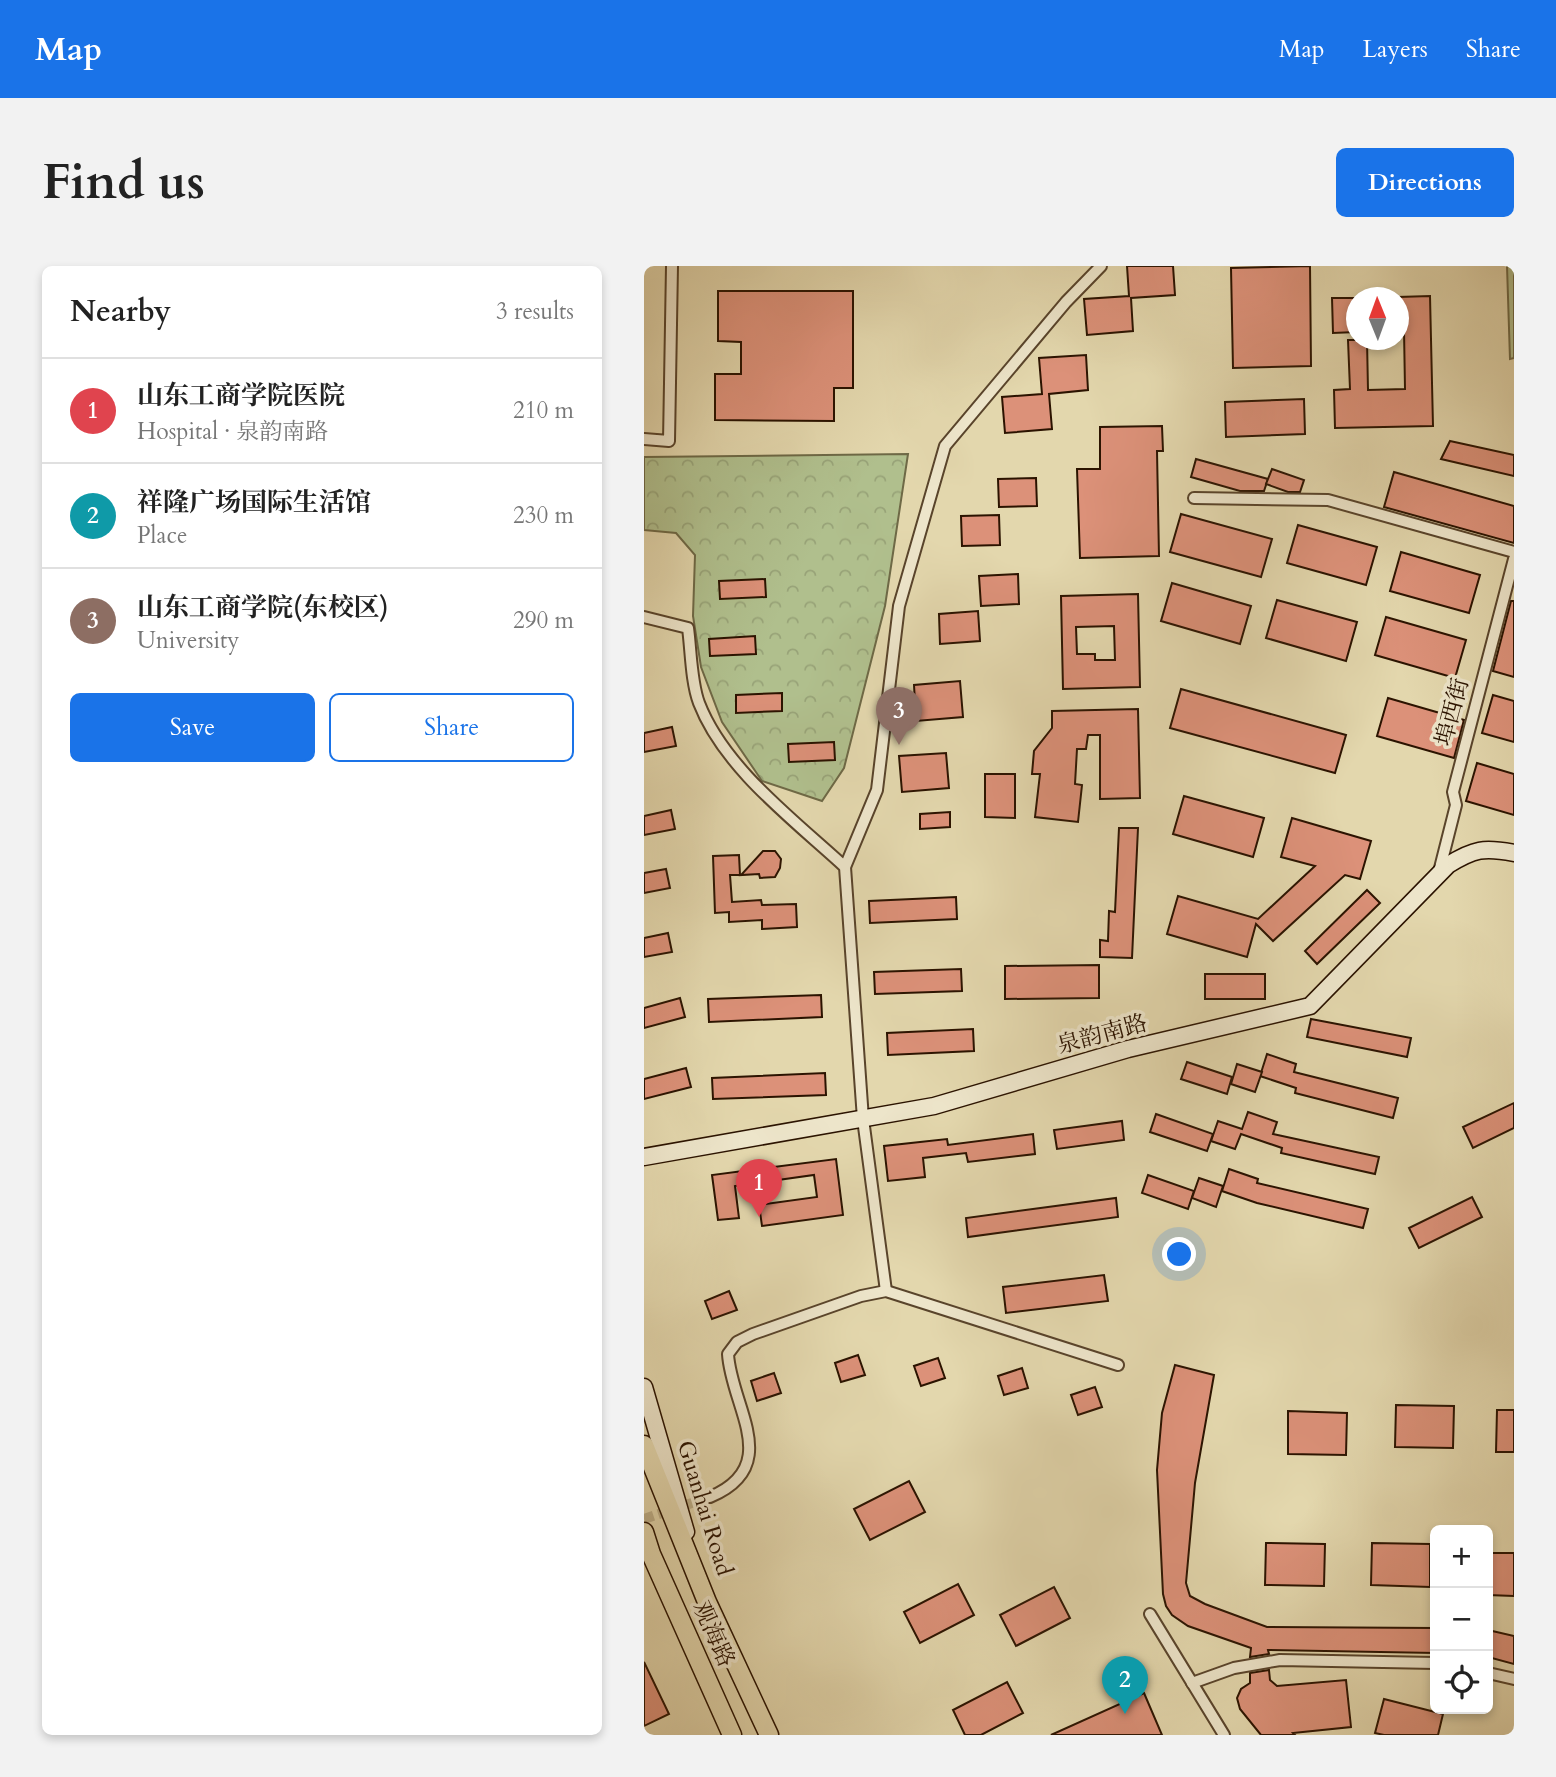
<!DOCTYPE html>
<meta charset="utf-8">
<style>
body{margin:0;font-family:Cardo,"Noto Serif SC",serif;background:#f2f2f2;color:#222}
.controls{position:absolute;right:21px;bottom:21px;display:grid;overflow:hidden;border-radius:10px;box-shadow:0 4px 10px #0003}
.controls button{width:63px;height:63px;display:grid;place-items:center;padding:0;border:0;border-bottom:2px solid #e0e0e0;background:#fff;color:#222;font:35px sans-serif}
.compass{position:absolute;left:702px;top:21px;width:63px;height:63px;border-radius:50%;background:#fff;box-shadow:0 4px 10px #0003;rotate:359deg}
.you{position:absolute;left:536px;top:989px;width:24px;height:24px;margin:-18px;border:5px solid #fff;border-radius:50%;background:#1a73e8;box-shadow:0 0 0 10px #1a73e833}
.badge{display:grid;place-items:center;width:46px;height:46px;border-radius:50%;background:#1a73e8;color:#fff;font-size:23px;font-weight:700}
.pin{position:absolute;translate:-50% -58px;filter:drop-shadow(0 2px 4px #0008)}
.pin::after{content:'';position:absolute;top:37px;width:24px;height:21px;background:inherit;clip-path:polygon(0 0,100% 0,50% 100%)}
.list{margin:0;padding:0;list-style:none}
h2{display:flex;justify-content:space-between;align-items:center;height:91px;margin:0;padding:0 28px;font-size:30px}
h2 small{font-size:23px;font-weight:400;color:#767676}
.list li{display:grid;grid-template-columns:46px 1fr auto;gap:21px;align-items:center;box-sizing:border-box;height:105px;padding:0 28px;border-top:2px solid #e0e0e0}
.list b{display:block;font-size:26px;white-space:nowrap}
.list p{margin:0;font-size:23px;white-space:nowrap;color:#767676}
.list em{font-size:23px;font-style:normal;color:#767676}
.actions{display:flex;gap:14px;padding:21px 28px}
.actions a{flex:1;padding:16px 0;border:2px solid #1a73e8;border-radius:10px;text-align:center;font-size:24px;color:#1a73e8}
.actions .main{background:#1a73e8;color:#fff}
.icon{flex:none;width:38px;height:38px;fill:none;stroke:currentColor;stroke-width:2;stroke-linecap:round;stroke-linejoin:round}
.map{position:relative;flex:none;width:870px;height:1469px;overflow:hidden;border-radius:10px}
header{display:flex;align-items:center;gap:42px;box-sizing:border-box;height:98px;padding:0 35px;background:#1a73e8;color:#fff}
header strong{font-size:33px}
nav{display:flex;gap:38px;margin-inline-start:auto;font-size:24px}
.intro{display:flex;align-items:center;justify-content:space-between;box-sizing:border-box;height:168px;padding:0 42px}
h1{margin:0;font-size:49px}
.button{padding:18px 32px;border-radius:10px;background:#1a73e8;color:#fff;font-size:24px;font-weight:700}
main{display:flex;gap:42px;padding:0 42px}
aside{flex:1;background:#fff;border-radius:10px;box-shadow:0 4px 10px #0003}
.map>svg:first-child{display:block}
</style>
<header>
<strong>Map</strong>
<nav><a>Map</a><a>Layers</a><a>Share</a></nav>
</header>
<div class="intro"><h1>Find us</h1><a class="button">Directions</a></div>
<main>
<aside>
<h2>Nearby<small>3 results</small></h2>
<ul class="list">
<li><span class="badge" style="background:#e0444e">1</span><div><b>山东工商学院医院</b><p>Hospital · 泉韵南路</p></div><em>210 m</em></li>
<li><span class="badge" style="background:#0f9aa8">2</span><div><b>祥隆广场国际生活馆</b><p>Place</p></div><em>230 m</em></li>
<li><span class="badge" style="background:#8d6e63">3</span><div><b>山东工商学院(东校区)</b><p>University</p></div><em>290 m</em></li>
</ul>
<div class="actions"><a class="main">Save</a><a>Share</a></div>
</aside>
<div class="map">
<svg width="870" height="1469" viewBox="0 0 870 1469">
<defs>
<pattern id="forest-crowns" width="20" height="18" patternUnits="userSpaceOnUse" patternTransform="scale(1.75)"><rect width="20" height="18" fill="#b0bf8d"/><path d="M2 6a3 3 0 1 1 6 0M12 15a3 3 0 1 1 6 0" fill="none" stroke="#98a378"/></pattern>
</defs>
<rect width="100%" height="100%" fill="#e3d7ad"/>
<filter id="stains"><feTurbulence type="fractalNoise" baseFrequency=".00286" numOctaves="4"/><feColorMatrix values="0 0 0 0 .2 0 0 0 0 .09 0 0 0 0 .02 0 0 0 .5 -.17"/></filter>
<radialGradient id="worn" r=".72"><stop offset=".6" stop-color="#630" stop-opacity="0"/><stop offset="1" stop-color="#630" stop-opacity=".3"/></radialGradient>
<path fill="url(#forest-crowns)" stroke="#6e6946" stroke-width="2" d="M264,188L241,340L200,502L178,535L118,515L78,456L57,401L49,350L51,289L32,267L0,264V191Z"/>
<path fill="#b0bf8d" stroke="#6e6946" stroke-width="2" d="M863,0H870V92L866,93Z"/>
<g fill="#dc9179" stroke="#2b1300" stroke-width="2" fill-rule="evenodd">
<path d="M483,0H529L531,29L487,32L489,65L443,69L440,33L485,30Z"/>
<path d="M666,0L667,100L589,102L587,2Z"/>
<path d="M74,25H209V122H190V155L71,154V108H97V76L74,75Z"/>
<path d="M786,30L789,160L691,162L690,124L706,123L704,74H723L724,124L761,123L760,64H754V31Z"/>
<path d="M688,32H712V66L689,67Z"/>
<path d="M442,89L444,124L405,128L408,163L361,167L358,131L398,128L395,92Z"/>
<path d="M660,133L661,168L582,171L581,136Z"/>
<path d="M518,160L519,185H513L515,290L436,292L433,203H456V161Z"/>
<path d="M806,175L870,189V210L797,193Z"/>
<path d="M552,193L624,213L620,225H596L547,211Z"/>
<path d="M628,203L660,214L656,226H644L622,218Z"/>
<path d="M750,206L870,240V277L740,241Z"/>
<path d="M392,212L393,240L355,241L354,213Z"/>
<path d="M537,248L628,273L617,311L526,286Z"/>
<path d="M355,249L356,279L318,280L317,250Z"/>
<path d="M654,259L733,281L722,319L643,297Z"/>
<path d="M757,286L836,309L825,347L746,325Z"/>
<path d="M374,308L375,338L337,340L335,310Z"/>
<path d="M121,313L122,331L76,333L75,315Z"/>
<path d="M528,317L607,340L596,378L517,355Z"/>
<path d="M494,328L496,421L419,423L417,330ZM470,360L471,394H451V388H433L432,361Z"/>
<path d="M633,334L713,356L702,395L622,372Z"/>
<path d="M867,335H870V411L849,405Z"/>
<path d="M334,345L336,375L296,378L295,348Z"/>
<path d="M742,351L822,374L811,412L731,389Z"/>
<path d="M111,370L112,388L66,390L65,373Z"/>
<path d="M316,415L319,451L272,455L270,419Z"/>
<path d="M537,423L702,469L691,507L526,462Z"/>
<path d="M138,427V445L92,447V429Z"/>
<path d="M849,429L870,435V476L838,467Z"/>
<path d="M744,432L820,454L810,492L733,470Z"/>
<path d="M494,443L496,532L456,533V469H444L442,483H433L431,518L438,519L434,556L391,551L396,508H388L390,485L408,462V445Z"/>
<path d="M28,461L32,480L0,486V467Z"/>
<path d="M190,476L191,494L145,496L144,478Z"/>
<path d="M302,487L305,522L258,526L255,490Z"/>
<path d="M833,497L870,508V549L822,535Z"/>
<path d="M341,508H371V552L341,551Z"/>
<path d="M540,530L620,552L609,591L529,568Z"/>
<path d="M27,544L31,563L0,569V550Z"/>
<path d="M306,546V561L276,563V548Z"/>
<path d="M648,552L727,575L716,613L701,609L629,675L612,658L603,691L523,668L534,630L614,653L671,600L637,591Z"/>
<path d="M475,562H494L488,692L456,691V674L464,675L465,645L471,646Z"/>
<path d="M119,585H131L137,593L136,602L131,611L116,612L115,608L97,609Z"/>
<path d="M95,589L96,609H86L88,636L117,634L118,639L152,638L153,661L118,663V654L85,656V646L71,647L69,590Z"/>
<path d="M22,603L26,622L0,627V607Z"/>
<path d="M723,624L736,637L673,698L661,685Z"/>
<path d="M312,631L313,653L226,657L225,635Z"/>
<path d="M24,667L28,686L0,691V672Z"/>
<path d="M455,699V732L361,733V700Z"/>
<path d="M317,703L318,725L231,728L230,706Z"/>
<rect x="561" y="708" width="60" height="25"/>
<path d="M177,729L178,751L65,756L64,733Z"/>
<path d="M36,732L41,751L0,762V742Z"/>
<path d="M667,753L767,772L763,791L663,771Z"/>
<path d="M329,763L330,785L244,789L243,767Z"/>
<path d="M623,788L652,798L650,806L754,832L749,852L651,827L652,822L616,810Z"/>
<path d="M543,796L588,811L583,828L537,813Z"/>
<path d="M593,798L618,806L611,826L587,818Z"/>
<path d="M42,802L47,821L0,833V813Z"/>
<path d="M181,807L182,829L69,833L68,812Z"/>
<path d="M870,837V862L829,882L819,861Z"/>
<path d="M604,846L633,856L629,868L735,891L731,908L637,887L638,882L597,868L591,883L567,875L574,855L598,863Z"/>
<path d="M512,848L569,868L563,885L506,866Z"/>
<path d="M478,855L480,874L413,883L410,864Z"/>
<path d="M389,868L391,888L324,896L322,887L279,892L281,911L244,915L240,880L303,873L304,879Z"/>
<path d="M192,893L199,949L118,960L115,939L173,931L170,909L91,920L95,952L74,954L68,909Z"/>
<path d="M585,903L614,913L613,917L724,943L719,962L613,937L578,925Z"/>
<path d="M504,909L550,925L544,943L498,927Z"/>
<path d="M555,912L579,920L572,941L548,932Z"/>
<path d="M828,931L838,951L775,982L765,962Z"/>
<path d="M472,932L474,951L324,971L322,952Z"/>
<path d="M460,1009L464,1035L362,1047L359,1021Z"/>
<path d="M85,1025L93,1044L68,1053L61,1035Z"/>
<path d="M214,1089L221,1109L197,1116L191,1097Z"/>
<path d="M294,1092L301,1112L277,1120L270,1100Z"/>
<path d="M531,1099L570,1109L551,1217L542,1317L546,1330L561,1338L623,1361L791,1362V1387L624,1384L625,1388L606,1391L607,1382L544,1360L528,1349L522,1340L519,1328L513,1204L518,1147Z"/>
<path d="M378,1102L384,1122L360,1129L354,1110Z"/>
<path d="M130,1107L137,1127L113,1135L107,1115Z"/>
<path d="M451,1121L458,1141L434,1149L427,1129Z"/>
<path d="M752,1139L810,1140L809,1182L751,1181Z"/>
<path d="M853,1144H870V1186H852Z"/>
<path d="M644,1145L703,1147L702,1189L644,1188Z"/>
<path d="M265,1215L281,1246L226,1274L210,1243Z"/>
<path d="M622,1277L681,1278L680,1320L621,1319Z"/>
<path d="M728,1277L786,1278V1321L727,1319Z"/>
<path d="M844,1287H870V1330L844,1329Z"/>
<path d="M314,1318L330,1349L276,1377L260,1346Z"/>
<path d="M410,1321L426,1352L372,1380L356,1349Z"/>
<path d="M844,1364L870,1370V1398L844,1391Z"/>
<path d="M0,1396L25,1448L0,1460Z"/>
<path d="M625,1404L626,1414L633,1420L702,1414L707,1461L649,1467L651,1469H617L596,1443L593,1432L597,1423L606,1417V1407Z"/>
<path d="M363,1416L379,1447L337,1469H321L309,1444Z"/>
<path d="M500,1427L518,1469H407Z"/>
<path d="M740,1433L799,1448L794,1469H740L731,1467Z"/>
</g>
<g fill="none" stroke-linecap="round" stroke-linejoin="round">
<path stroke="#beb08a" stroke-width="10" stroke-dasharray="10 5" stroke-linecap="butt" d="M0,1253L66,1231"/>
<defs>
<g id="street">
<path d="M0,173L25,175L28,0"/>
<path d="M550,232L684,234L870,286"/>
<path d="M0,351L44,362C47,384 47,416 55,437C80,502 150,554 201,601L219,853L242,1025"/>
<path d="M201,601L233,524L255,340L301,180L422,36L457,0"/>
<path d="M795,606L812,539L809,526L870,293"/>
<path d="M66,1231C140,1200 87,1141 84,1088L93,1076L109,1068L217,1030L242,1025L474,1099"/>
<path d="M506,1348L580,1469"/>
<path d="M844,1407L870,1413"/>
<path d="M548,1417L590,1402L636,1394L791,1397"/>
</g>
<g id="secondary">
<path d="M0,891L290,840L484,783L666,740L804,599C830,583 840,581 870,587"/>
<path d="M0,1121L42,1266"/>
</g>
<g id="primary">
<path d="M0,1179L63,1336L125,1469"/>
<path d="M0,1266L7,1288L88,1469"/>
</g>
</defs>
<use href="#street" stroke="#59442b" stroke-width="14"/>
<use href="#secondary" stroke="#2b1300" stroke-width="19"/>
<use href="#primary" stroke="#2b1300" stroke-width="21"/>
<use href="#street" stroke="#ede5ca" stroke-width="10"/>
<use href="#secondary" stroke="#ede5ca" stroke-width="16"/>
<use href="#primary" stroke="#e3d7ad" stroke-width="18"/>
</g>
<g text-anchor="middle" dominant-baseline="central" stroke-width="7" stroke-linejoin="round" paint-order="stroke">
<g font-size="23" fill="#2b1300" stroke="#ede5ca">
<text transform="translate(808 446) rotate(-75)">埠西街</text>
<text transform="translate(458 768) rotate(-15)">泉韵南路</text>
<text transform="translate(61 1242) rotate(73)">Guanhai Road</text>
<text transform="translate(70 1368) rotate(66)">观海路</text>
</g>
</g>
<rect width="100%" height="100%" filter="url(#stains)"/>
<rect width="100%" height="100%" fill="url(#worn)"/>
</svg>
<div class="controls">
<button>+</button>
<button>−</button>
<button><svg class="icon" aria-label="locate" viewBox="0 0 24 24"><circle cx="12" cy="12" r="6"/><path d="M12 2v4M12 18v4M2 12h4M18 12h4"/></svg></button>
</div>
<svg class="compass" viewBox="-18 -18 36 36"><path d="M0-13l5 13h-10z" fill="#e53935"/><path d="M0 13l5-13h-10z" fill="#767676"/></svg>
<div class="you"></div>
<div class="pin badge" style="left:115px;top:951px;background:#e0444e">1</div>
<div class="pin badge" style="left:481px;top:1448px;background:#0f9aa8">2</div>
<div class="pin badge" style="left:255px;top:479px;background:#8d6e63">3</div>
</div>
</main>
